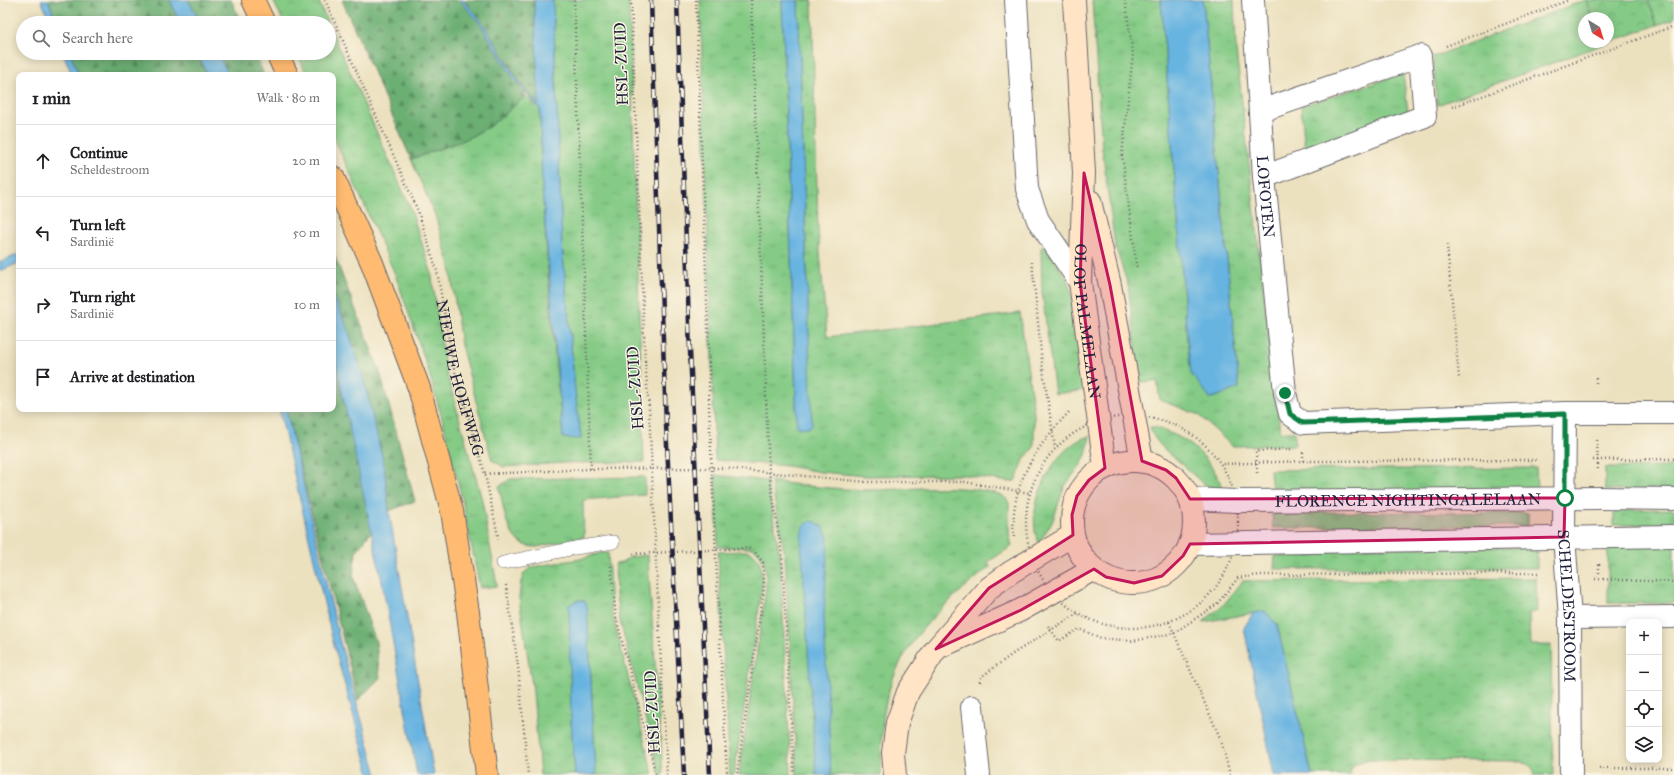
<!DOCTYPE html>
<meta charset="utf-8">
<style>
body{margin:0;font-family:"IM FELL Great Primer",serif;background:#f6f6f6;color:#202124}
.controls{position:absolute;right:12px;bottom:12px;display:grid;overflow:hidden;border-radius:8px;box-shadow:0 2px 10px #0003}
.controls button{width:36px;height:36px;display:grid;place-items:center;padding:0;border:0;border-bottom:1px solid #e0e0e0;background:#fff;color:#202124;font:20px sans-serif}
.compass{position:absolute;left:1578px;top:12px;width:36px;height:36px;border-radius:50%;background:#fff;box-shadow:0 2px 10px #0003;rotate:142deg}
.stop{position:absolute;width:12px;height:12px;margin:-9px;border:3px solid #0b8043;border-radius:50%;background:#fff}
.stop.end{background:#0b8043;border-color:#fff;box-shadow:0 1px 4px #0008}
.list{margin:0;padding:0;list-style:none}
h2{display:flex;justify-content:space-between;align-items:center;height:52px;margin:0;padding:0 16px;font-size:17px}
h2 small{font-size:13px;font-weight:400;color:#757577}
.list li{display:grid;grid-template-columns:26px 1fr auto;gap:12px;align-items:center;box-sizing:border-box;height:72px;padding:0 16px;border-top:1px solid #e0e0e0}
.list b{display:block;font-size:15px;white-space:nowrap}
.list p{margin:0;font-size:13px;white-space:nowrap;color:#757577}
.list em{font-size:13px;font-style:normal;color:#757577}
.icon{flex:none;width:22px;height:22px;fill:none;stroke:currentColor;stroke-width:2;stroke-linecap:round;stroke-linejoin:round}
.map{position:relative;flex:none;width:1674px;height:775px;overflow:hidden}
.search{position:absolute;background:#fff;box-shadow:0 2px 10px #0003;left:16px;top:16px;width:320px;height:44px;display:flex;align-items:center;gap:10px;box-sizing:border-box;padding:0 14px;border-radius:22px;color:#757577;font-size:15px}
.panel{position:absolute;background:#fff;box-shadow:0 2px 10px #0003;left:16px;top:72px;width:320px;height:340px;border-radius:8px}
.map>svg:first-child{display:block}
</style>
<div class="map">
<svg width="1674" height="775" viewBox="0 0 1674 775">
<defs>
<pattern id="grass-tufts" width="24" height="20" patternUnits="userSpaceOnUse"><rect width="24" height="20" fill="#85cb86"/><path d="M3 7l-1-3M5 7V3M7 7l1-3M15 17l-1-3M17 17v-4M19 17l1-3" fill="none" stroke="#73ae75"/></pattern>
<pattern id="forest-firs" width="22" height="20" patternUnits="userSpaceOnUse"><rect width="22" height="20" fill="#6caf73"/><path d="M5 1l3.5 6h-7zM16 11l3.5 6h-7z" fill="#588e60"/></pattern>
<pattern id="park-crowns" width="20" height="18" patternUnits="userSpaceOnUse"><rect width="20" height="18" fill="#85cb86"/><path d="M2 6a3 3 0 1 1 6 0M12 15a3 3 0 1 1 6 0" fill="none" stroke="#73ae75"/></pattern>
</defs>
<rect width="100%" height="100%" fill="#fcf5e5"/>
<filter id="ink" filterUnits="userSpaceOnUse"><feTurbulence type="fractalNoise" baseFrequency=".025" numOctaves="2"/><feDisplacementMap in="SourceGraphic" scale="8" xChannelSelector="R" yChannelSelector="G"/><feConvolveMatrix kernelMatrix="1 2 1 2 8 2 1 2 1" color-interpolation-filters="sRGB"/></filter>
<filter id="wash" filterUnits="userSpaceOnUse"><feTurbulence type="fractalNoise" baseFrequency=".012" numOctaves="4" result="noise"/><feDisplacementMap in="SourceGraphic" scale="16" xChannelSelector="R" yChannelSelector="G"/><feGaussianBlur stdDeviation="0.9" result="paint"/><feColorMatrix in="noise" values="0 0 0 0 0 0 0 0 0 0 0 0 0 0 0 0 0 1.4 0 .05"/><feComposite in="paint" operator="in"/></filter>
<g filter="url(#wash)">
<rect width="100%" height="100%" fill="#ece1bf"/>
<g fill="url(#grass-tufts)" stroke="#547660">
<path d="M273,0H318L328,23H284Z"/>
<path d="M553,0H629L644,462L564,463L504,467L492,460L461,345L450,266L435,215L411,159L464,140L490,126L526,96L540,109L542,188L552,325L563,438H581L575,390L562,244Z"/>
<path d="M700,0H782L797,427L807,428L809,339L798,0H812L818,229L827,337L1020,313L1034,414V447L1025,458L1015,481L1009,482L965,475L865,476L820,472L788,466L715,460Z"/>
<path d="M1092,0H1161L1187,338L1191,373L1239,388L1203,0H1234L1236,50L1280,432H1295V445L1232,446L1199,415L1160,400L1157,381L1140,382L1128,285L1115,246L1102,148Z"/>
<path d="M1586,0L1592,18H1584V42H1601L1602,45L1437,105L1433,57Z"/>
<path d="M1648,0H1674V19L1657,25Z"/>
<path d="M329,25L410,207L431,271L445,367L482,500L497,586L480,588L462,499L443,422L427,366L395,274L333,135V75H307L297,53H329Z"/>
<path d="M1403,74L1408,111L1305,151L1301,106Z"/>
<path d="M1045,245L1067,279L1071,292L1085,390L1055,394L1042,292L1041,248Z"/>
<path d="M1150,427C1155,427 1161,429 1165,431C1191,440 1214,462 1222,488C1208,494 1193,473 1183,465C1171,454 1155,445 1150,427Z"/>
<path d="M1090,436L1086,455L1080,466L1064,487L1053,520L1039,543C1022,510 1054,444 1090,436Z"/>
<path d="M1674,467V489L1605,490V468Z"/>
<path d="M1536,468L1537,493L1272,492L1270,470Z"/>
<path d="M715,475L767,481L780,556L791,775H739L766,588C766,572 767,558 753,548L718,547Z"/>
<path d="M645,477V495L583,500L584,537L537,547C506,548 505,511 499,487L510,479Z"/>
<path d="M771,481C803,486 834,489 866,490C907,490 955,483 995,493C1001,494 1006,497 1009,503V534L1012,546L988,562L990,567C948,600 905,637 889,690C881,718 881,747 881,775H797L785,556Z"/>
<path d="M1674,509V525H1614V510Z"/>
<path d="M1272,512L1528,513V526L1273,528Z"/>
<rect x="1608" y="545" width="66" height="58"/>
<path d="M1537,547V568L1274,569L1275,556H1317L1344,548Z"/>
<path d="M747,551C764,555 762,575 762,588L734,775H730L718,552Z"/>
<path d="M600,553H608L611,609L653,775H596L587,606L571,720L575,775H540L533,692L519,598L521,582L524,573L532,567L580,559Z"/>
<path d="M648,555L649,576L663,775H660L619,617L616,595L615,564L622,563L630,557Z"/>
<path d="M1536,578L1537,611L1529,613L1530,645H1551L1553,775H1535C1534,767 1528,764 1521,761L1365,760L1355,764L1350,771L1351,775H1312L1277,625L1265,611L1203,622L1224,604L1243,581Z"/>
</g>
<g fill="url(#forest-firs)" stroke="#476857">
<path d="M48,0H169L180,23H57Z"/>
<path d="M188,0H231L242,23H201Z"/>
<path d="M342,0H460L481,25L514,79L526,96L490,126L464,140L411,159Z"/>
<path d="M463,0H534L539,105C515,82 503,51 483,24C477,16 470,8 463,0Z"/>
<path d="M70,53H196L207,75H79Z"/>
<path d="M217,53H255L264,75H229Z"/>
<path d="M333,252L379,369L415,501L389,511L384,465L362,372L347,327L333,294Z"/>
<path d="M333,350L372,531L356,552L353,576L376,642L380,678L358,700L286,409H333Z"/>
</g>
<path fill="url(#park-crowns)" stroke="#547660" d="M1586,0H1648L1657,25L1602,45L1601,42H1608V18H1592Z"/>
<g fill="#68b4e1" stroke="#456b8e">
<path d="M41,0H48L57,23H51Z"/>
<path d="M169,0H188L201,23H180Z"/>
<path d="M460,0H463C470,8 477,15 483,24C502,51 514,82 539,105L534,0H553L562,244L575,390L581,439L563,438L542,188L540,109L514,79L481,25Z"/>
<path d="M782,0H798L812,426L807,428L797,427Z"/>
<path d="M1161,0H1203L1239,388L1210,399L1191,373L1187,338Z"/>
<path d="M63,53H70L79,75H72Z"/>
<path d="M197,53H217L229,75H208Z"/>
<path d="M19,254V263L0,271V262Z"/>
<path d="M333,294L347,327L362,372L384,465L389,511L434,775H417L382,582L333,350Z"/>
<path d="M279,409H286L340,642L377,775H370L334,646Z"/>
<path d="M811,521C821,522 826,531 828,539L824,617L831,775H816L801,539L803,526Z"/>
<path d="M578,600L585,601L587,606L596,775H575L571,720L569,605Z"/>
<path d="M1265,611L1277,625L1312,775H1274L1244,628L1253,613Z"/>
</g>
</g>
<g filter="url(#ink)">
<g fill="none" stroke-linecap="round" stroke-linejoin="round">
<defs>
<path id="lane" d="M503,563L575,548L613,542"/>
<g id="street">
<path d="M1016,0L1027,189L1038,220L1080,282"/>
<path id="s2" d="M1253,0L1264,177L1285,393L1290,414L1303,423L1565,413H1674"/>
<path d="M1260,111L1420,56L1425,116L1264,177"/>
<path id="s3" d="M1565,413L1564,537L1570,618L1571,775"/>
<path id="s4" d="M1190,499L1237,501L1599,498L1674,499"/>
<path d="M1190,544L1674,536"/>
<path d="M1570,618L1674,617"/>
<path d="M972,707L979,775"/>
</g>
<g id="secondary">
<path id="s5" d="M1074,0L1084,173L1080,282L1105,468"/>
<path d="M1090,201L1110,285L1142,461"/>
<circle cx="1133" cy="522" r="61"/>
<path d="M942,646L1021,610L1094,569"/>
<path d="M895,775L893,753L897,723L908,692L936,649L989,588L1011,572L1073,535"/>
</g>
<g id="primary">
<path d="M253,0L264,23"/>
<path d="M277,53L287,75"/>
<path d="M333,177L372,263L419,388L452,511L468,612L487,775"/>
</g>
</defs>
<use href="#lane" stroke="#696569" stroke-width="14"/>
<use href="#street" stroke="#696569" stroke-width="24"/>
<use href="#secondary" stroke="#696569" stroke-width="24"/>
<use href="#primary" stroke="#696569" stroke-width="24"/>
<g stroke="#696569" stroke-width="2.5" stroke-dasharray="1 3" stroke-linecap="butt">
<path id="s1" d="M325,0L418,211L437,271L454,368L485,474L499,541"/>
<path d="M574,0L591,469"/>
<path d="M631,0L645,361"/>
<path d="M696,0L709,358"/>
<path d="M751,0L769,472L782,555L794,775"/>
<path d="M1125,0L1133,54L1122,155L1137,269"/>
<path d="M1446,46L1569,0"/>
<path d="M1452,107L1674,26"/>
<path d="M1447,245L1459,378"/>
<path d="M1032,262L1042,363L1055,448"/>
<path d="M1596,378V385"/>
<circle cx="1132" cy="522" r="106"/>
<path d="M1597,440L1598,471"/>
<path d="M1593,460L1674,459"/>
<path d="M1303,461V450"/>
<path d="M1223,464L1303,461L1538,460"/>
<path d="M1257,473L1256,451L1293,449"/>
<path d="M485,474L591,469L723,468L867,482H965L1030,493"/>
<path d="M1014,537C1009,485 1036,447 1070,411"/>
<path d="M633,554L748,548L755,552L763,563L764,588L737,775"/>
<path d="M1599,564V580"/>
<path d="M611,566L616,617L656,775"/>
<path d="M1595,579L1674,582"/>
<path d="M506,585L518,666L528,775"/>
<path d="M1169,622L1221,740L1230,775"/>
<path d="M719,623L727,775"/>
<path d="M659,626L667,775"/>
<path d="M1048,626L1059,641L1079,629L1101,638L1133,641L1174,633L1217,604L1238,578L1259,575L1538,573"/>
<path d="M980,682L981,677L1014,653L1078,613"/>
<path d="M1599,768H1674"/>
</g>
<use href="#lane" stroke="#fff" stroke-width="13"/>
<use href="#street" stroke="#fff" stroke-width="22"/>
<use href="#secondary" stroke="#ffe4c6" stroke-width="22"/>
<use href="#primary" stroke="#ffbb71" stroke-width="22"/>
<defs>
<g id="rail">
<path d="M651,0L666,425L684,775"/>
<path d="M677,0L690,351L710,775"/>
</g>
</defs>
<use href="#rail" stroke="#22223b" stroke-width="4.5"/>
<use href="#rail" stroke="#fcf5e5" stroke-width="3" stroke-dasharray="9" stroke-linecap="butt"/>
<g stroke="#696569" stroke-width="2.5" stroke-dasharray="1 3" stroke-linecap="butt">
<path d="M709,358V406L719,623"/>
<path d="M645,361L649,409L659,626"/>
</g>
</g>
</g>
<g fill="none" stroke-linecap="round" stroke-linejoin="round" filter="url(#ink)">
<path stroke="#0b8043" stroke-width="5" d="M1285,393L1290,414L1303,423L1565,414V498"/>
</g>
<path fill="#c2185b" fill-opacity="0.2" stroke="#c2185b" stroke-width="3" stroke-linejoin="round" d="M1084,173L1110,285L1142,461L1166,470L1176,478L1190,499L1565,498L1564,537L1190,544L1183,556L1162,576L1134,583L1106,577L1094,569L1021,610L936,649L989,588L1073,535L1072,515L1077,496L1089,480L1105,468L1080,282Z"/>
<g text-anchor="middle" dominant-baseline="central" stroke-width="3" stroke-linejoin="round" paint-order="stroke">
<g font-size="16" fill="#22223b" stroke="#fcf5e5">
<text transform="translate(621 64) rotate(-92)">HSL-ZUID</text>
<text stroke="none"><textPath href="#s2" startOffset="197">LOFOTEN</textPath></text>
<text stroke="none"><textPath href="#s5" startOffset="322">OLOF PALMELAAN</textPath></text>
<text stroke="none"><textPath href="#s1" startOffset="403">NIEUWE HOEFWEG</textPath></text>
<text transform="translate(635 388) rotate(-94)">HSL-ZUID</text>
<text stroke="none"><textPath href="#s4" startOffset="218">FLORENCE NIGHTINGALELAAN</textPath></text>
<text stroke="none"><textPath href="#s3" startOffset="193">SCHELDESTROOM</textPath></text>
<text transform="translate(652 712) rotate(-93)">HSL-ZUID</text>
</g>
</g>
</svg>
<div class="controls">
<button>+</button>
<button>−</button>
<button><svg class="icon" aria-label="locate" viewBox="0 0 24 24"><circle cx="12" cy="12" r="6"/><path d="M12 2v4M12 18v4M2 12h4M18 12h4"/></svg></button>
<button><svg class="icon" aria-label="layers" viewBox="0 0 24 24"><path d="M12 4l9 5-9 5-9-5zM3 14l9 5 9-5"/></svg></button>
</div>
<svg class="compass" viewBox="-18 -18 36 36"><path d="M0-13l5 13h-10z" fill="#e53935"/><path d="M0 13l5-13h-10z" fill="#757577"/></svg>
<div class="stop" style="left:1565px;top:498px"></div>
<div class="stop end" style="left:1285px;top:393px"></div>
<div class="search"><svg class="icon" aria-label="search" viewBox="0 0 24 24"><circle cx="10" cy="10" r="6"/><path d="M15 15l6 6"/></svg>Search here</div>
<section class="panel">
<h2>1 min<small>Walk · 80 m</small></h2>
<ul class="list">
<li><svg class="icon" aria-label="ahead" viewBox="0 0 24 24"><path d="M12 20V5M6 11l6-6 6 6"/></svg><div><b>Continue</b><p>Scheldestroom</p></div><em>20 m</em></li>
<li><svg class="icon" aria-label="left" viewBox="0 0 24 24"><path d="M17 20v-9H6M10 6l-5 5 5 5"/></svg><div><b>Turn left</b><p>Sardinië</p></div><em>50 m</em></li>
<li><svg class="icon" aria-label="right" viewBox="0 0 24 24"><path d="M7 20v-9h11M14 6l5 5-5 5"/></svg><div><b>Turn right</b><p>Sardinië</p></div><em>10 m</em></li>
<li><svg class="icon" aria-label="arrive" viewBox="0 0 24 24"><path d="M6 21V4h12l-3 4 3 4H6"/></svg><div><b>Arrive at destination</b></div></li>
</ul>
</section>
</div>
